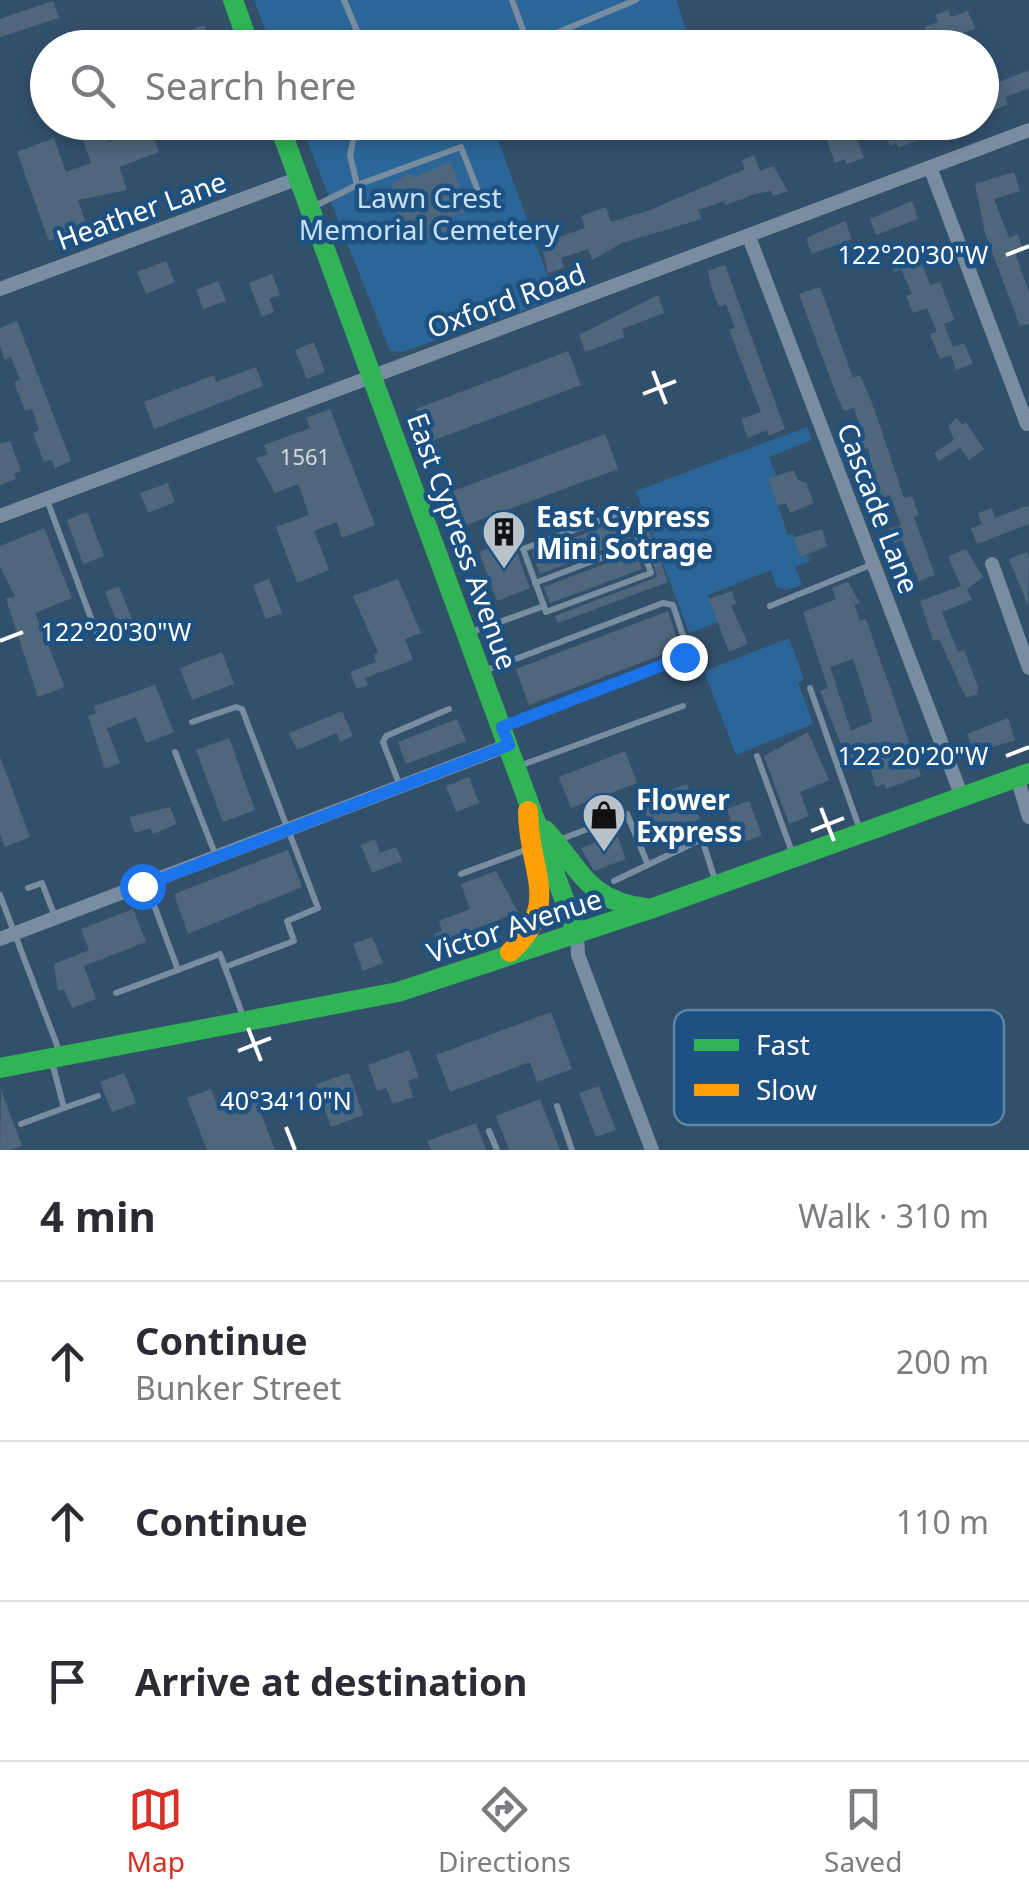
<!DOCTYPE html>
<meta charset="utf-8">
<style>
body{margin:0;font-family:"Noto Sans",sans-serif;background:#f2f2f3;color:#2b2b33}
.stop{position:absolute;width:30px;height:30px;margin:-22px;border:8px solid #1a73e8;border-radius:50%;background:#fff}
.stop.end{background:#1a73e8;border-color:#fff;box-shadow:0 2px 10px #0008}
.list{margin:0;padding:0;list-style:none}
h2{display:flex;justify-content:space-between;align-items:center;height:130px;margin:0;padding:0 40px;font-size:42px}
h2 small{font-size:32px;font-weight:400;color:#7c7c81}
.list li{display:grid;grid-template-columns:65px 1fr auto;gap:30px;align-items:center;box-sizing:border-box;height:160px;padding:0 40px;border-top:2px solid #e1e1e2}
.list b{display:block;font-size:38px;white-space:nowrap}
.list p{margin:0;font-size:32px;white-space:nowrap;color:#7c7c81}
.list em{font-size:32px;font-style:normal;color:#7c7c81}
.icon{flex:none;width:55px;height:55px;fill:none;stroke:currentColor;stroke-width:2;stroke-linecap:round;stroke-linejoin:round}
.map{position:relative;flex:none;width:1029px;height:1150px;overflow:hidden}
.search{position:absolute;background:#fff;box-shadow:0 5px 15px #0003;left:30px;right:30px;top:30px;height:110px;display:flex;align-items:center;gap:25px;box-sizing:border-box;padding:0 35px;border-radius:55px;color:#7c7c81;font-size:38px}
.sheet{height:610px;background:#fff}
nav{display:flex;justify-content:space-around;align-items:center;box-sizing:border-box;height:140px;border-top:2px solid #e1e1e2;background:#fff;font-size:28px;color:#7c7c81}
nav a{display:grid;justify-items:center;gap:5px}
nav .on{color:#d93025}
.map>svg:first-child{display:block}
</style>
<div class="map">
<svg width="1029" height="1150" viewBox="0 0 1029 1150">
<rect width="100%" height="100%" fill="#33506b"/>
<g fill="#2c6698">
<path d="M254,0H676L692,47H272Z"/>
<path d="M300,123H492L556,299L402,352L390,351Z"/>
<path d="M807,427L812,440L769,457L776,476L769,479L788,535L793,534L800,556H807L810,561L795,567L802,585L786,590L777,587L771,570L708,595L721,621L689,633L636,491Z"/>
<path d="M789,638L804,679L798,682L813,724L736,755L704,671Z"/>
</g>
<g fill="#4e677c" fill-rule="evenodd">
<path d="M53,1L59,18L0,37V19Z"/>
<path d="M948,10L951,17L968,11L975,29L931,43L925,27L938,22L935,15Z"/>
<path d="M204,25L213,48H146V46Z"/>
<path d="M1029,70V88L1005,97L1008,104L982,116V89Z"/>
<path d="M838,122H851L864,158L847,164L845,159L835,163L827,141L841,128Z"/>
<path d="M919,122L925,138L898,148L897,143L890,146L885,135Z"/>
<path d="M102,124L108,142L150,127L159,152L119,167L127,190L78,200L87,228L49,241L17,152L54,138L66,172L91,163L80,132Z"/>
<path d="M754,155L760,171L773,166L788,191L773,196L771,191L755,194L726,205L724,201L698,210L702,219L622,243L592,260L588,249L561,258L564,268L548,273L541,243L585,228L581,216L606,207L611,222L650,210L745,169L742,160Z"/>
<path d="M451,162L469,210L448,218L452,229L415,243L404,218L400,219L392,184L409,173L411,178Z"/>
<path d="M1014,172L1020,191L994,199L1009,238L1018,234L1022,247L1014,250L1029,292V324L1020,326L985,233L975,184Z"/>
<path d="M912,201L918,219L876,235L870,219Z"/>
<path d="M845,221L852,239L812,254L806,238Z"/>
<path d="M927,244L932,258L921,262L930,285L940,282L950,308L954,320L944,324L946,329L953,347L964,343L973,364L956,370L951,355L940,359L930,334L937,332L927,308L913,313L906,296L912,294L901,269L894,272L889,258Z"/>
<path d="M166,261L175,282L146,294L137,272Z"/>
<path d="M725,265L785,429L769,436L767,430L748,438L741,419L761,412L729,330L735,328L726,304L719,307L711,286L708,271Z"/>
<path d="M272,274L280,295L269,299L274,312L262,317L249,283Z"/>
<path d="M218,281L226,301L203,309L196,290Z"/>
<path d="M820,287L853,378L860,375L874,408L904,498L912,496L919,515L914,517L935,575L919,581L902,540L894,543L891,536L889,529L901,525L890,495L879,498L868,448L858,452L855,447L854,441L863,438L854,407L844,411L838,399L799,294Z"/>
<path d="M658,295L664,313L622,329L625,337L585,352L579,335Z"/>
<path d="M17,321L71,461L55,468L52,460L44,462L33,433L39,430L32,409L25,411L14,382L20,380L11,357L5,360L0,346V328Z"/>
<path d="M314,342L325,372L307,379L295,350Z"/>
<path d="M568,351L581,385L429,442L416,409Z"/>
<path d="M256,367L263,386L154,429L144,402L214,375L216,382Z"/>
<path d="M330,409L375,525L342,538L337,522L314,531L329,570L297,583L276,527L309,515L298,484L275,493L256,458L268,454L264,445L310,428L306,418Z"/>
<path d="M957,418L962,425L966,422L984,449L969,460L960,448L939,461L934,453L954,440L948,426Z"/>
<path d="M605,434L618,469L466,525L453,491Z"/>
<path d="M10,441L21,471L14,474L16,479L0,485V444Z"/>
<path d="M794,470L798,480L806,483L814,503L790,513L786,503L778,506L768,479Z"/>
<path d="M168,483L175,502L148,513L140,493Z"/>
<path d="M1029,505V524L977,544L971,528L982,524L978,513L992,508L995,518Z"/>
<path d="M642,511L668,582L558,623L555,616L657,577L637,513Z"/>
<path d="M87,512L104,556L83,564L67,520Z"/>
<path d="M624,519L631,539L540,574L532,553Z"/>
<path d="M44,528L72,598L35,613L65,687L38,697L6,599L15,596L0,566V546Z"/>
<path d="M822,529L827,546L801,557L793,538Z"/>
<path d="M512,539L530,588L497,601L479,552Z"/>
<path d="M966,549L983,577L967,589L972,600L942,612L958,652L964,650L978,687L977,694L966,698L939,639L933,641L920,601L961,586L948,556Z"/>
<path d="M636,552L642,569L550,603L544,587Z"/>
<path d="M1027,552L1029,558L1028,606L1009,559Z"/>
<path d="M269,579L282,613L266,619L253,585Z"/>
<path d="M398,579L421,633L405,639L413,660L365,678L368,685L357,689L350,672L376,662L374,654L378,652L353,596Z"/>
<path d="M848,582L860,603L854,605L860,621L866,619L921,776L886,789L884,784L876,787L865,753L847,760L820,691L828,688L803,612L836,599L832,588ZM853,659L873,721L851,731L830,667Z"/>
<path d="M119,586L138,634L124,640L105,592Z"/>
<path d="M732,591L736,604L731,606L748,644L729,652L709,599Z"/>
<path d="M668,611L680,648L529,705L516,669Z"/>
<path d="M222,652L234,684L192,700L180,668Z"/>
<path d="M155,685L174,732L146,743L136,717L107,728L120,763L105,769L88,716L96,713L94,706Z"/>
<path d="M342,711L353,736L340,742L337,733L297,750L289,733Z"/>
<path d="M1008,718L1015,740L974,753L967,734Z"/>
<path d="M457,719L466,741L406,764L398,742Z"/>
<path d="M808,732L829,780L800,792L809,816L789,824L764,756Z"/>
<path d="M229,738L255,810L223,822L196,750Z"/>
<path d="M625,751L637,783L571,808L559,777Z"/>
<path d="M0,757L30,837L5,847L0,835Z"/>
<path d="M469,777L479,803L456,812L446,786Z"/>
<path d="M687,784L700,819L654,836L641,801Z"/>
<path d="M749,801L762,835L739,844L727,809Z"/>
<path d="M170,807L177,824L153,834L150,828L135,833L129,817Z"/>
<path d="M617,834L626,859L594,871L581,848Z"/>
<path d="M375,839L380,853L396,847L402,861L372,873L361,845Z"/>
<path d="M288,850L302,887L188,934L174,894Z"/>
<path d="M496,871L518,912L438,944L434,934L442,931L439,921L470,909L461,884Z"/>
<path d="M133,909L146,942L84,966L96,999L72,1008L64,989L58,991L54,964L89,950L81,929Z"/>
<path d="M372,937L383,963L363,971L353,944Z"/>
<path d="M551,1012L572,1069L537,1082L530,1062L450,1092L436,1055Z"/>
<path d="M409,1050L419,1077L408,1081L413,1097L393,1104L386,1088L377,1091L368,1065Z"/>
<path d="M124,1073L136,1103L112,1112L100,1082Z"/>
<path d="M349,1073L363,1115L331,1127L316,1084Z"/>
<path d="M599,1086L616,1130L596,1137L579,1093Z"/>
<path d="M211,1089L218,1107L266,1089L274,1108L261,1113L275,1150H207L187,1098Z"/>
<path d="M1,1090L22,1146L11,1150H0Z"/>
<path d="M540,1099L560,1150H509L496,1116Z"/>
<path d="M476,1123L486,1150H431L427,1141Z"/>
</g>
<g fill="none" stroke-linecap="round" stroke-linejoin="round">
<g stroke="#798da1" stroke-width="6">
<path d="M344,0L364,48"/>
<path d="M512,0L527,41"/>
<path d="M520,48L636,0"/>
<path d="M357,185L350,155L357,122"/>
<path d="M311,208L357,185L461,147L483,204"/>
<path d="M47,500L98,637"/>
<path d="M535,583L640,543"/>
<path d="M770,606L873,564"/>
<path d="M469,633L544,606L523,549L628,510L651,573L546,612L544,606"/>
<path d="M484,671L663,603L673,605L689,654L684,657L504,726"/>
<path d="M810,688L859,827"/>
<path d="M192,722L236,707L242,709L318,908L287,921L294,941L225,967"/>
<path d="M175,752L216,856"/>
<path d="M757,756L792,852"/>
<path d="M519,766L683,706"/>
<path d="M400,786L383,742L386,736L449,709"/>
<path d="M559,840L627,814L648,865"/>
<path d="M461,874L528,849"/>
<path d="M614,881L702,839L715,880"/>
<path d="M28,888L42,883L55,917"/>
<path d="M0,895L60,1053"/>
<path d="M178,970L220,954L244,1019"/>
<path d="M116,993L178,970L147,886"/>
<path d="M557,1106L572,1150"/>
<path d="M64,1108L98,1096"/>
<path d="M21,1124L64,1108L52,1062"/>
<path d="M489,1131L497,1150"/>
</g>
<g stroke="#798da1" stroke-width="14">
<path d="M930,167L1027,424"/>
<path d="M749,237L962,797"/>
<path d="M0,289L299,178"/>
<path d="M0,516L1029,130"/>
<path d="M992,564L1029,668"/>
<path d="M1017,777L1029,817"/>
<path d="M577,934L578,955L652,1150"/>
<path d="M0,939L509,745"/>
</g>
<g stroke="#30b455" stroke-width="20">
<path d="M233,0L250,48"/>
<path d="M278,122L577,934"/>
<path d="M545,830C581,869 587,901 646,908"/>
<path d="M0,1068L398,992L653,908L1029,773"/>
</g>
<path stroke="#ff9f0a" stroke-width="20" d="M510,952C563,903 528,872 528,811"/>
</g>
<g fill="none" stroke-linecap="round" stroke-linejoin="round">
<path stroke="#1a73e8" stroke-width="12" d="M142,886L509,745L502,727L684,657"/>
</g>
<path fill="none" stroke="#fff" stroke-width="4" d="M1006,255L1029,246M653,371L666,404M643,394L676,381M0,641L23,632M1006,756L1029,747M821,808L834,841M811,831L844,818M248,1028L261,1061M238,1051L271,1038M286,1127L295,1150"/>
<defs>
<symbol id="building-pin" viewBox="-11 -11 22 30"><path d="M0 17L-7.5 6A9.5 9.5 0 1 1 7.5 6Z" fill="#b8c2cb" stroke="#1c5182"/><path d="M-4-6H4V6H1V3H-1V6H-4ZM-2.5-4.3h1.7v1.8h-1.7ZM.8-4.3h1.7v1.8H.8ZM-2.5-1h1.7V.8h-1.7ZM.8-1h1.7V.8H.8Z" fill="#111"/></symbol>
<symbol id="shop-pin" viewBox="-11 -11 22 30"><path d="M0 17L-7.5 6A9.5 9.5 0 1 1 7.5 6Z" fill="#b8c2cb" stroke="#1c5182"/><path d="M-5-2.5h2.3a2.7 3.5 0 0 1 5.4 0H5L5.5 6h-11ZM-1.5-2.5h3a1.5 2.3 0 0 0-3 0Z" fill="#111"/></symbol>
</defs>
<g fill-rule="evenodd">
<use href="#building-pin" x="479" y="507" width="50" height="68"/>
<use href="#shop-pin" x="579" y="790" width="50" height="68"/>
</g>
<g text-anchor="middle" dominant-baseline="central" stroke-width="9" stroke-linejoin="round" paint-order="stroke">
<g font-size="22" fill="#d3d9de">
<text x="305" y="456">1561</text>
</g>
<g font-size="28" fill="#c6e1f7" stroke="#1c5182">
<text x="429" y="197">Lawn Crest<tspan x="429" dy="32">Memorial Cemetery</tspan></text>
</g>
<g font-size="28" fill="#fff" stroke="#1c5182">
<text transform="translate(141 210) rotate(-20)">Heather Lane</text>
<text transform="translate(506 300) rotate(-20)">Oxford Road</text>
<text transform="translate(879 508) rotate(69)">Cascade Lane</text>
<text transform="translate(463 541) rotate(70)">East Cypress Avenue</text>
<text transform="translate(514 925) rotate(-18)">Victor Avenue</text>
</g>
<g font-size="28" font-weight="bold" fill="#fff" stroke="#1c5182" text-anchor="start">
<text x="536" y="516">East Cypress<tspan x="536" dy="32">Mini Sotrage</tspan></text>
<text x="636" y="799">Flower<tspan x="636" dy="32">Express</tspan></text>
</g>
</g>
<rect x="674" y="1010" width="330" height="115" rx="15" fill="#1c5182" stroke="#6085a8" stroke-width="2.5"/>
<rect x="694" y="1039" width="45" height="12" fill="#30b455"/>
<rect x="694" y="1084" width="45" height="12" fill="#ff9f0a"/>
<g font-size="28" fill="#fff">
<text x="756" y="1055">Fast</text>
<text x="756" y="1100">Slow</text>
</g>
<g font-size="25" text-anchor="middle" fill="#fff" stroke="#1c5182" stroke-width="9" stroke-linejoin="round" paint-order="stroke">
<text x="913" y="264">122°20'30"W</text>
<text x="116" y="641">122°20'30"W</text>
<text x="913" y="765">122°20'20"W</text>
<text x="286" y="1110">40°34'10"N</text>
</g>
</svg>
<div class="stop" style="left:142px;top:886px"></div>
<div class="stop end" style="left:684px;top:657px"></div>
<div class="search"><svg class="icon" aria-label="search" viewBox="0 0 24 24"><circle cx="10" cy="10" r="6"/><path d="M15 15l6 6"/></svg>Search here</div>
</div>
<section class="sheet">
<h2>4 min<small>Walk · 310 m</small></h2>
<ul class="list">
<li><svg class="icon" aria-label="ahead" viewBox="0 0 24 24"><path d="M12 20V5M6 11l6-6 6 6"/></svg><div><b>Continue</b><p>Bunker Street</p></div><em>200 m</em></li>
<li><svg class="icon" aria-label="ahead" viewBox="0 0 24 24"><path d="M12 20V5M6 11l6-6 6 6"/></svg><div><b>Continue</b></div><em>110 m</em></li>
<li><svg class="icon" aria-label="arrive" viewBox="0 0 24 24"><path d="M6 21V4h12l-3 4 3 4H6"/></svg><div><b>Arrive at destination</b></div></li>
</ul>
</section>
<nav>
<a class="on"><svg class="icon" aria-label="map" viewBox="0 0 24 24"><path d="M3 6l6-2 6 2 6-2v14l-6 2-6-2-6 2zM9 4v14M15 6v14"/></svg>Map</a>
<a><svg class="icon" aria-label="directions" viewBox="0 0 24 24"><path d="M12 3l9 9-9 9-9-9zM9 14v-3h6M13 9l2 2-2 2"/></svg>Directions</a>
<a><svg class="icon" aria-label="saved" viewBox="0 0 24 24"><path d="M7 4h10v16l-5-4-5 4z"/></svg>Saved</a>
</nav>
